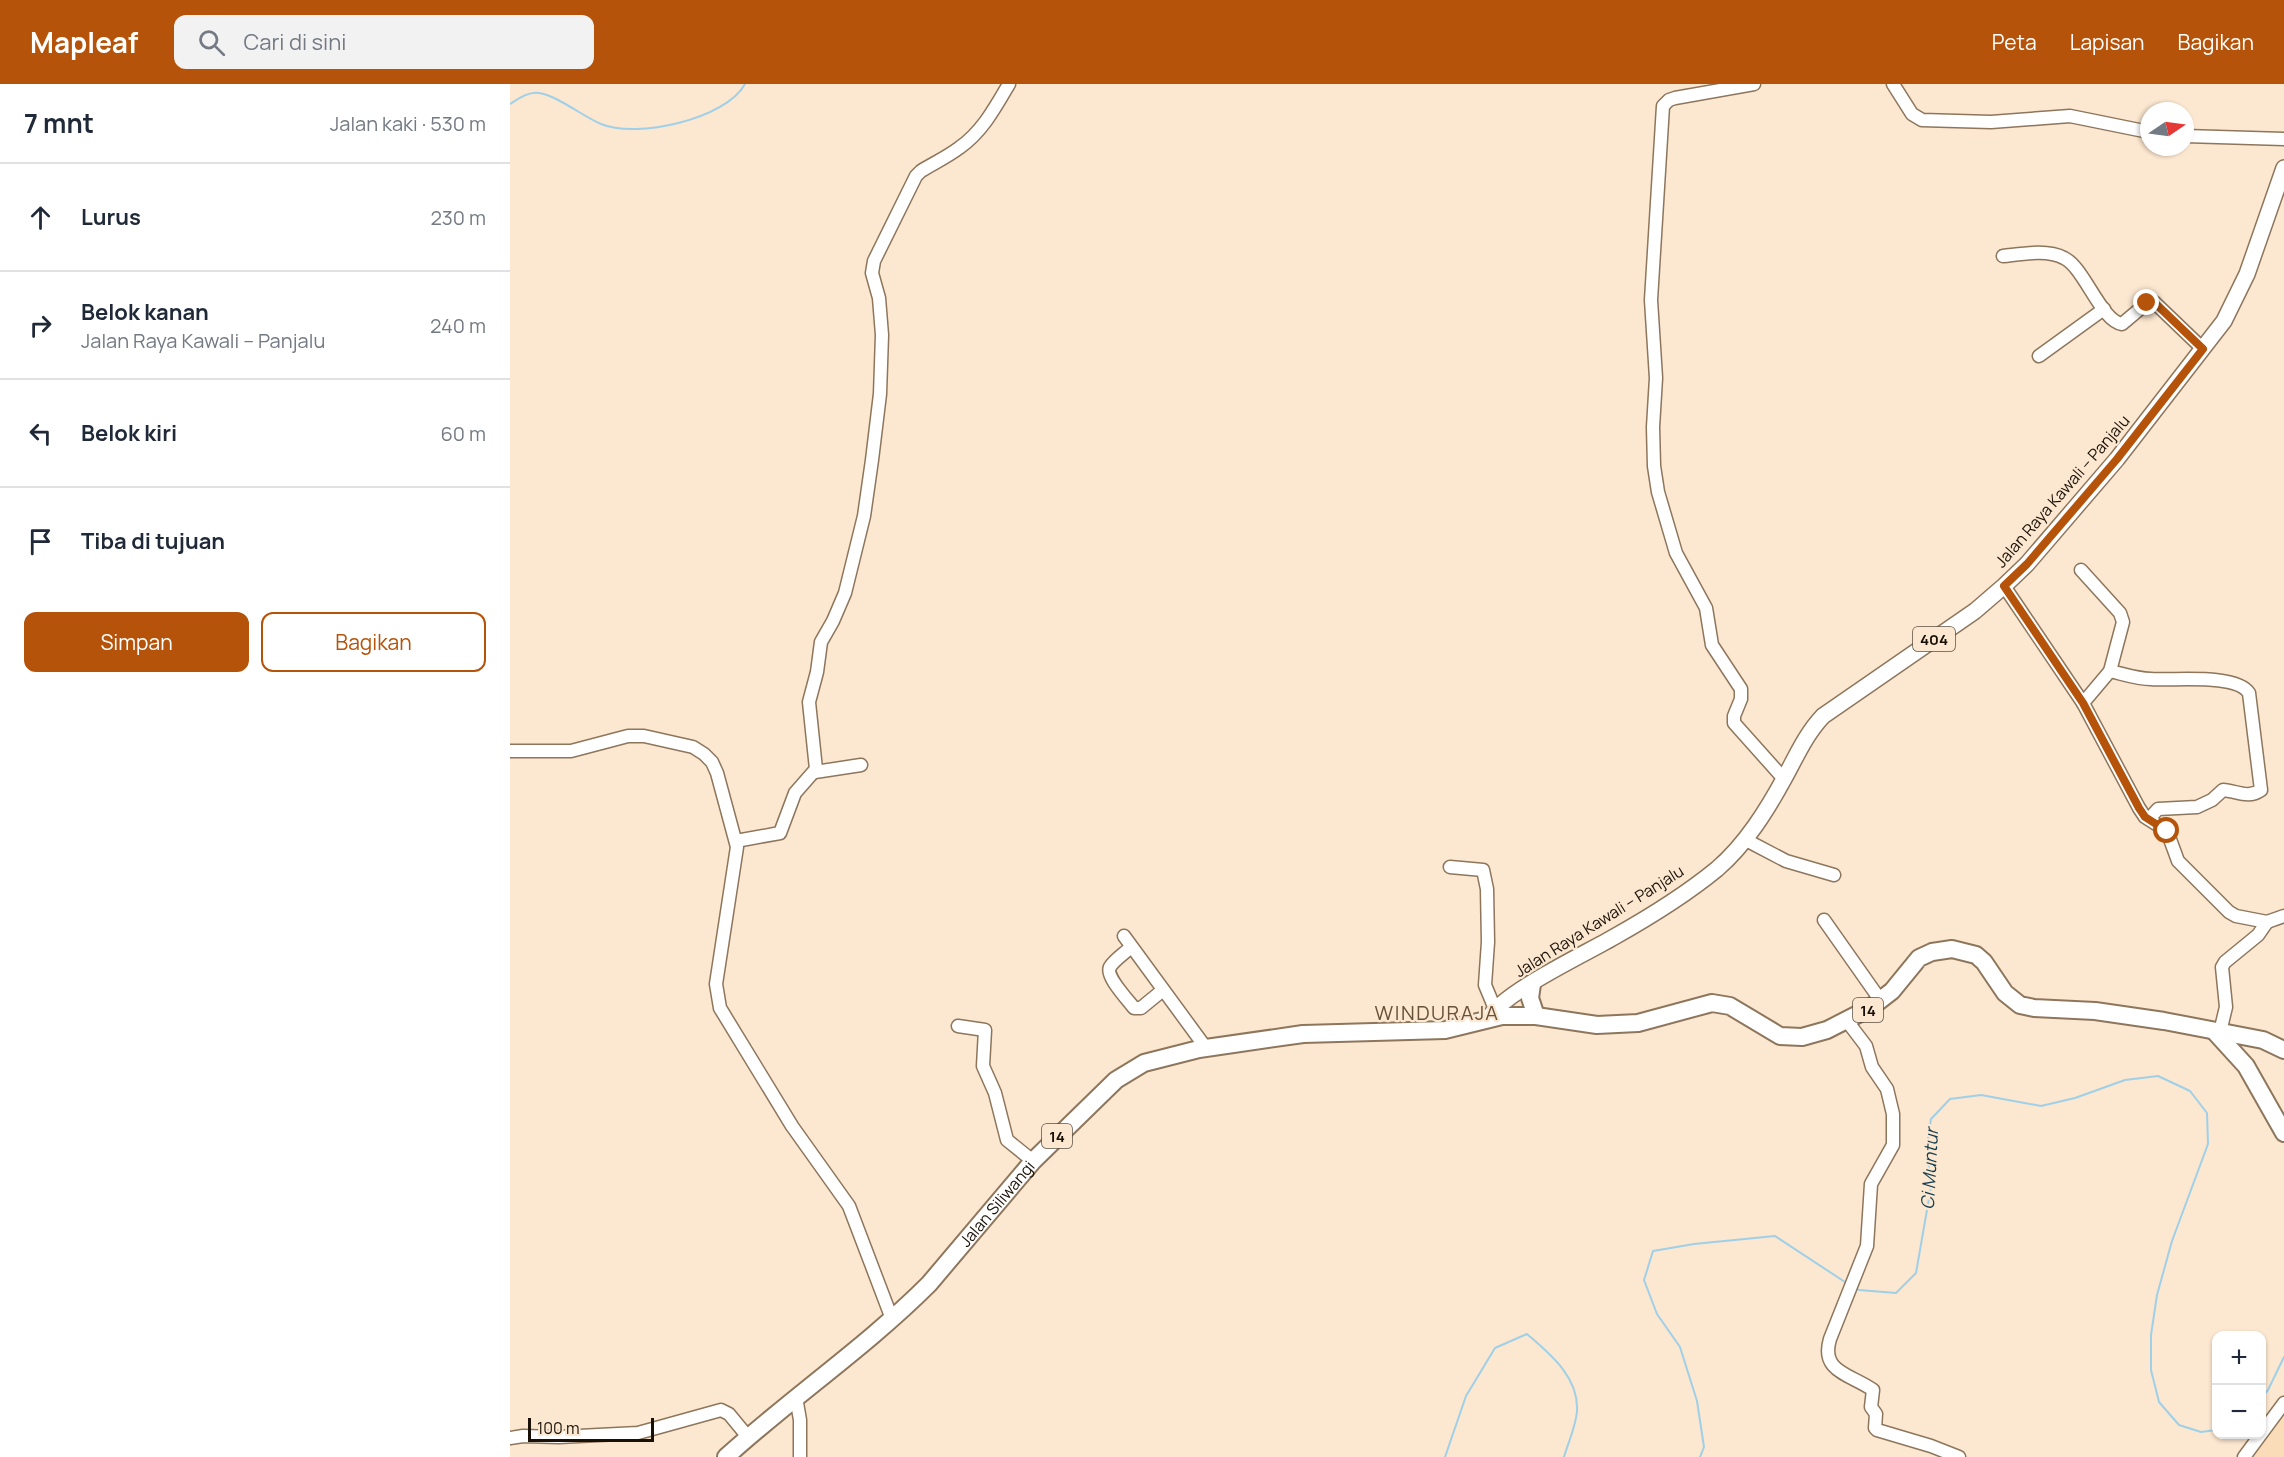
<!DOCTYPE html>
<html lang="id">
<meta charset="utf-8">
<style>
body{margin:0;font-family:Manrope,sans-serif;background:#f2f2f3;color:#1f2937}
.controls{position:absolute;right:18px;bottom:18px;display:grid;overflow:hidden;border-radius:12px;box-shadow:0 2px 4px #0004}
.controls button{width:54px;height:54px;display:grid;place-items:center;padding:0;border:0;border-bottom:2px solid #e0e1e3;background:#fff;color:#1f2937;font:30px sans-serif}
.compass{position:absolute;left:1630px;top:18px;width:54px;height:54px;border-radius:50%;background:#fff;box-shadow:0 2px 4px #0004;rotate:77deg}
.scale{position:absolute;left:18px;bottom:15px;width:126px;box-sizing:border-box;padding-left:6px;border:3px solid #191107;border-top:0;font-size:16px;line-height:21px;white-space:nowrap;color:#191107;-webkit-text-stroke:4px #fce7d0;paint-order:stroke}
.stop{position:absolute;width:18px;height:18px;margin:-14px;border:4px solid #b45309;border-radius:50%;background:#fff}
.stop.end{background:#b45309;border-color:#fff;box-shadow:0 2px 6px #0008}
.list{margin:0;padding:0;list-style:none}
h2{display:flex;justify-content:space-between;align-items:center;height:78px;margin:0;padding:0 24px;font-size:26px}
h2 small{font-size:20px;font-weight:400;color:#747a83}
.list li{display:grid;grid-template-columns:39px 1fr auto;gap:18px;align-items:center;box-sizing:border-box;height:108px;padding:0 24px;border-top:2px solid #e0e1e3}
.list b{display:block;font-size:22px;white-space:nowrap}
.list p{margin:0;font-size:20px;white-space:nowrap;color:#747a83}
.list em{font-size:20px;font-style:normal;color:#747a83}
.actions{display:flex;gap:12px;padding:18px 24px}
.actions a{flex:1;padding:14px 0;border:2px solid #b45309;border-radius:12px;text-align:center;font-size:21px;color:#b45309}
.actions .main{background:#b45309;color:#fff}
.icon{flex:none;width:33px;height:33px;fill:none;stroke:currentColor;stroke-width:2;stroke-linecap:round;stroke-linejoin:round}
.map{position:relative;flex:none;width:1774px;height:1373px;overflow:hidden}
header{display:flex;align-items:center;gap:36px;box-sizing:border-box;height:84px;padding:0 30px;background:#b45309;color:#fff}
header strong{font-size:28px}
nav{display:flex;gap:33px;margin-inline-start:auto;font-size:21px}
.search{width:420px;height:54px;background:#f2f2f3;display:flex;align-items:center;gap:15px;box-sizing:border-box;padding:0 21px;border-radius:12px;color:#747a83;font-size:22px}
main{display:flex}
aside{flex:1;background:#fff}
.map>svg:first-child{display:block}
</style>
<header>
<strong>Mapleaf</strong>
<div class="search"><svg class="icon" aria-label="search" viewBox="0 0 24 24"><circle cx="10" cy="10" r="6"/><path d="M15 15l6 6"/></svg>Cari di sini</div>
<nav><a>Peta</a><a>Lapisan</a><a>Bagikan</a></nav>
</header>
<main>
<aside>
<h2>7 mnt<small>Jalan kaki · 530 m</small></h2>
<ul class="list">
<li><svg class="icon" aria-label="ahead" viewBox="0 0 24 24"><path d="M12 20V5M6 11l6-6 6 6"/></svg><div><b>Lurus</b></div><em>230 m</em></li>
<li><svg class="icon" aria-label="right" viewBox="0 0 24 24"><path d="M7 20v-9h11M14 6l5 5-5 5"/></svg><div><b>Belok kanan</b><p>Jalan Raya Kawali – Panjalu</p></div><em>240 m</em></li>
<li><svg class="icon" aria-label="left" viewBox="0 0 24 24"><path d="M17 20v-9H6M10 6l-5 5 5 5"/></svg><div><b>Belok kiri</b></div><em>60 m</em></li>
<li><svg class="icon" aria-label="arrive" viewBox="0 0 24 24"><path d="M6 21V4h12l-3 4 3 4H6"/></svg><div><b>Tiba di tujuan</b></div></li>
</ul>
<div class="actions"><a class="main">Simpan</a><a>Bagikan</a></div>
</aside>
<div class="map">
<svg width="1774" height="1373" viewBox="0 0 1774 1373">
<rect width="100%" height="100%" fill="#fce7d0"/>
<path fill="#fbdcb9" d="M1774,1327V1373H1741Z"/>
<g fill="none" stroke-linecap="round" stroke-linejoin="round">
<g stroke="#9fd0e8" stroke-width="2">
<path d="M0,20C8,15 19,7 29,9C46,11 74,33 91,40C127,55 216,35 235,0"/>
<path d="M1346,1204L1349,1206L1386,1209L1406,1189L1421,1103L1417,1062L1421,1035L1440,1015L1471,1011L1531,1022L1565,1014L1615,996L1648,992L1680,1007L1697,1029L1698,1060L1662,1157L1647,1211L1641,1251V1286L1649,1318L1669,1341L1691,1348L1706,1346"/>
<path d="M1752,1313L1758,1306L1774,1273"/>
<path d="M935,1373L956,1312L985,1264L1017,1250C1040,1270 1069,1293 1067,1327C1066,1342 1058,1359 1054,1373"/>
<path d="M1190,1373L1194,1363L1187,1317L1170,1263L1147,1230L1134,1196L1143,1167L1184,1160L1265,1152L1338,1200"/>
</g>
<defs>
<g id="minor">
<path d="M1244,0L1165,14L1159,16L1153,22L1141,216L1146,294L1143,343L1144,382L1148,408L1166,469L1196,524L1202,561L1231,605V615L1224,632V639L1274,695"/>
<path d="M1383,0L1402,30L1412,36L1481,38L1560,32L1639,48"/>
<path d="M1675,52L1774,55"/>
<path d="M1493,172C1512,170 1537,165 1554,174C1574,183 1591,237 1612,240L1637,219L1644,218L1693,265"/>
<path d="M1529,272L1594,225"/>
<path d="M1571,486L1610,529L1613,538L1600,587L1573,619"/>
<path d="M1494,502L1573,619L1629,724L1635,733L1657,747L1668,777L1719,828L1726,832L1757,838L1748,851L1715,878L1712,883L1716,923L1710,948"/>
<path d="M1600,587C1613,590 1627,595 1641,595C1663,597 1726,589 1739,609L1751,706C1738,715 1727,707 1713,706L1702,716L1687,723L1648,725L1639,735"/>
<path d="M0,667H61L118,652H134L183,663L194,670L202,678L207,689L227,763L206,900L210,924L282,1042L339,1122L382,1235"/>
<path d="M305,688L351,681"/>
<path d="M1236,756L1276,777L1324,791"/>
<path d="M226,757L270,749L285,709L306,685L299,618L307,588L311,558L323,537L335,509L354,432L362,376L370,310L372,251L369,214L362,189L364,177L406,92L411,87C424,79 437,73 449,64C472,48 485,24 499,0"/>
<path d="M940,783L973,786L977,805L978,858L975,901L985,925"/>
<path d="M1314,836L1371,917"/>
<path d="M1757,838L1774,832"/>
<path d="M614,852L696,964"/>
<path d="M621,863C615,869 604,876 600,883C595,892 618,916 624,924H631L653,906"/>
<path d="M1337,937L1356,962L1362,983L1377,1005L1383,1030V1061L1361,1100L1357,1162L1320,1255C1310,1288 1340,1290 1363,1306L1361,1323L1366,1330L1365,1344L1367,1346L1421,1362L1449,1373"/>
<path d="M448,942L475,946L473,982L485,1009L497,1056L523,1077"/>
<path d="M286,1313L290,1336V1373"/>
<path d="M0,1354L13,1352L49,1353L128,1349L211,1326L219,1330L238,1353"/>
<path d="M1734,1373L1774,1319"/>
</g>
<path id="major" d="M978,935C993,908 1075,870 1104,853C1136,835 1179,808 1207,785C1236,760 1257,726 1275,693C1287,671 1296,650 1313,632L1465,527L1494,502L1517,480L1607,375L1714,237L1737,190L1774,84"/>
<g id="highway">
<path d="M1022,900L1020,914L1026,932"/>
<path d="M1705,948L1736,982L1774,1049"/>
<path id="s1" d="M216,1373C282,1313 356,1263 419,1200L523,1077L606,996L634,979L689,965L793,950L935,946L992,932H1026L1087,941L1128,939L1202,919L1220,922L1270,952L1292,953L1317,946L1360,924L1382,907L1409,874L1422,868L1442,865L1466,871L1474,878L1495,909L1510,921L1524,924L1585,927L1654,937L1753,956L1774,966"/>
</g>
</defs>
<use href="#minor" stroke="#8d765c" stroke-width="15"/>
<use href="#major" stroke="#8d765c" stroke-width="18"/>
<use href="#highway" stroke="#8d765c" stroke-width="20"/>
<use href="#minor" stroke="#fff" stroke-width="12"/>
<use href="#major" stroke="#fff" stroke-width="15"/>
<use href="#highway" stroke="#fff" stroke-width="16"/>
</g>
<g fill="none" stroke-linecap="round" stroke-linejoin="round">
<path stroke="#b45309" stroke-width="8" d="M1637,219L1641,217L1646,220L1693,265L1607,375L1517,480L1494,502L1573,619L1629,724L1635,733L1657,747"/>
</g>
<g text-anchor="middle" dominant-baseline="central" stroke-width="4.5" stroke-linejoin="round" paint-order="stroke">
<g fill="#fce7d0" stroke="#5d5143" stroke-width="1.5">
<rect x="1403" y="543" width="42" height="24" rx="4.5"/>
<rect x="1343" y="914" width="30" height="24" rx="4.5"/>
<rect x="532" y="1040" width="30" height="24" rx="4.5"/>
</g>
<g font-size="15" font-weight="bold" fill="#191107">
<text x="1424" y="555">404</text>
<text x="1358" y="926">14</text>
<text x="547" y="1052">14</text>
</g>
<g font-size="16" fill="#191107" stroke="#fce7d0">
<text transform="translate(1552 407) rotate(-49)">Jalan Raya Kawali – Panjalu</text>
<text transform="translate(1089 837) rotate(-32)">Jalan Raya Kawali – Panjalu</text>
<text stroke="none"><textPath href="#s1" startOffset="372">Jalan Siliwangi</textPath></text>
</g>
<g font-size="18" font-style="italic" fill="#153e50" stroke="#fce7d0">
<text transform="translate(1419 1085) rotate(-87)">Ci Muntur</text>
</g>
<g font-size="20" letter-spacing="1.5" fill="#68523a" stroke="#fce7d0">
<text x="927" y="928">WINDURAJA</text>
</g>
</g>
</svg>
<div class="controls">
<button>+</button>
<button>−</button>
</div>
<svg class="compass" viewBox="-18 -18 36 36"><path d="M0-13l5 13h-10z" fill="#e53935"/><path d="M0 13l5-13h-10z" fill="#747a83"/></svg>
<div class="scale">100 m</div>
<div class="stop" style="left:1657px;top:747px"></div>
<div class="stop end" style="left:1637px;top:219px"></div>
</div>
</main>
